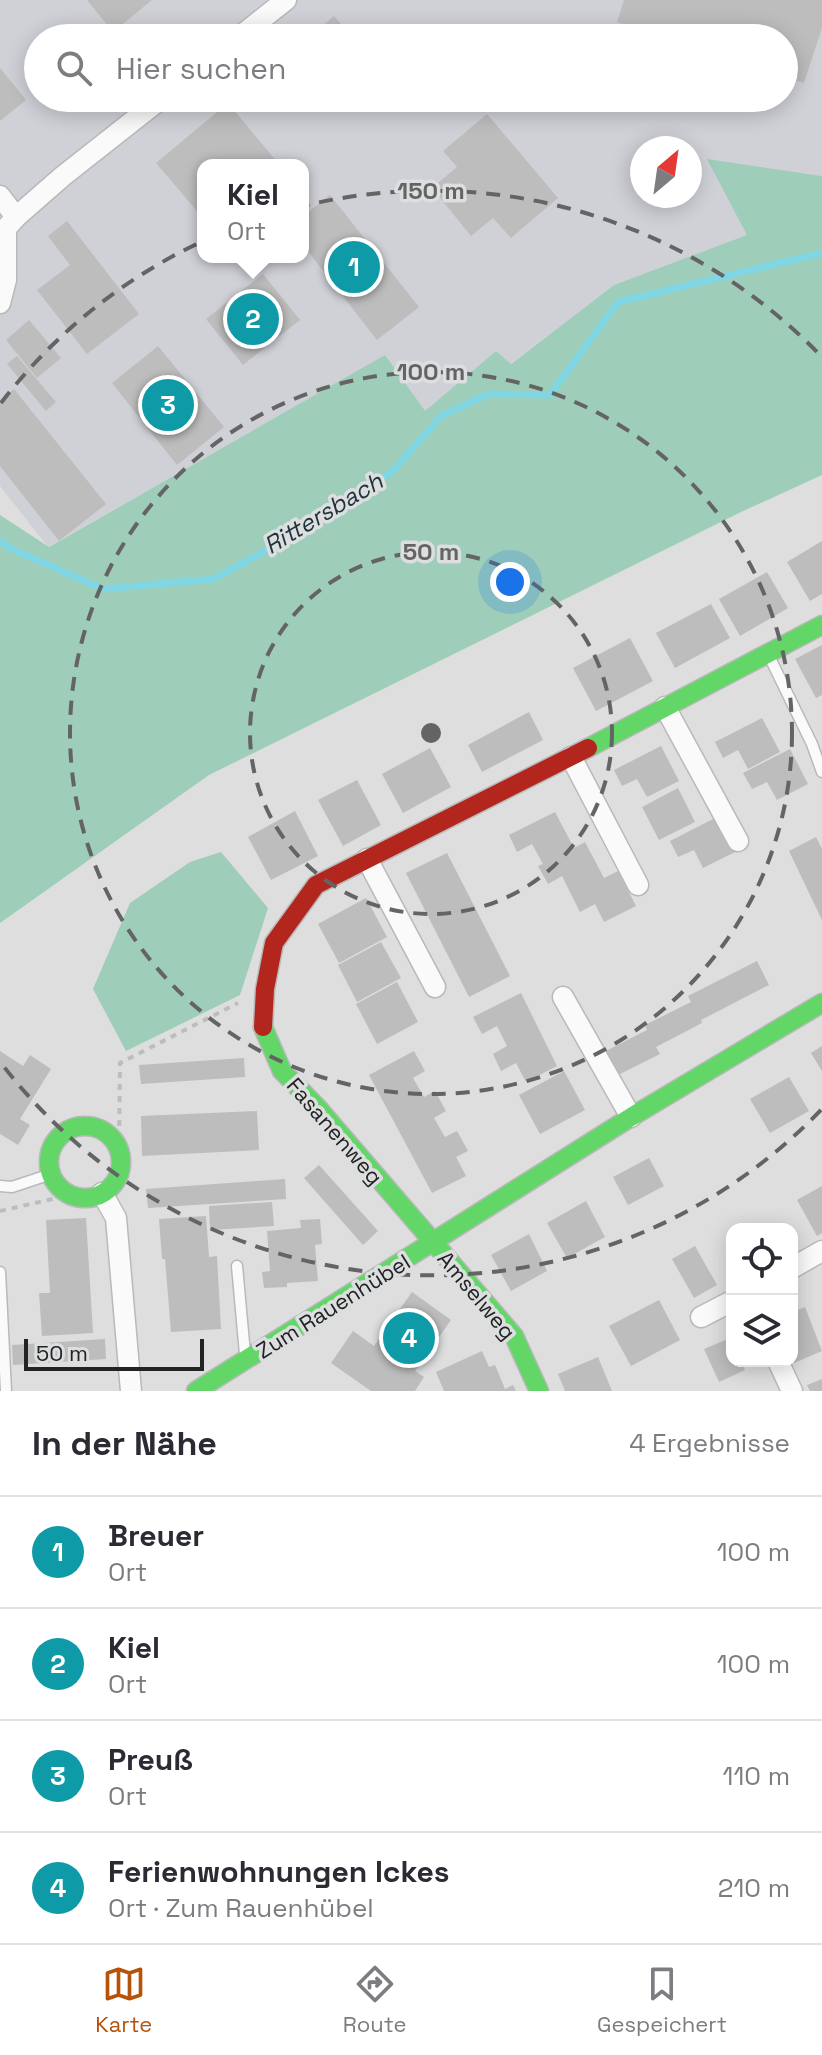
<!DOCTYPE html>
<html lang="de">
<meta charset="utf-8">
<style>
body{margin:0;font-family:"Space Grotesk",sans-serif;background:#f7f7f7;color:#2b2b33}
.controls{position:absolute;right:24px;bottom:24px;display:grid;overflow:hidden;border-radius:16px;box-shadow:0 4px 20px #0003}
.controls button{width:72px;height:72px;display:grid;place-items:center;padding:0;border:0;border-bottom:2px solid #e1e1e2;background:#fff;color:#2b2b33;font:40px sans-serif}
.compass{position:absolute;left:630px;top:136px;width:72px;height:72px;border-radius:50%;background:#fff;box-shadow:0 4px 20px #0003;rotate:29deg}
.scale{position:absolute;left:24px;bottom:20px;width:180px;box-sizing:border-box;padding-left:8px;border:4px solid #222323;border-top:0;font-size:22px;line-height:28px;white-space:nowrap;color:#222323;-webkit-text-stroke:6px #dddee0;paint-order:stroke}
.you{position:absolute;left:510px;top:582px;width:28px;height:28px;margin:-20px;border:6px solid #fff;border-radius:50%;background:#1a73e8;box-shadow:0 0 0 12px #1a73e833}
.badge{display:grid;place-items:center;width:52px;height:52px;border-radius:50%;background:#b45309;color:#fff;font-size:26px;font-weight:700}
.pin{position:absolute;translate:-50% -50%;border:4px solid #fff;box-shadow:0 2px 8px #0006}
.popup{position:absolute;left:197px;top:159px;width:112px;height:104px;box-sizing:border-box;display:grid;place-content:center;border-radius:16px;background:#fff;filter:drop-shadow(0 2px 6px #0005);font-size:26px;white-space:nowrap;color:#7c7c81}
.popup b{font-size:30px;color:#2b2b33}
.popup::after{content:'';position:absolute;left:50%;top:100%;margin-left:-16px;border:16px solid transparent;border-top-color:#fff}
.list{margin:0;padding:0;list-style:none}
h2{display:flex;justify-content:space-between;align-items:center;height:104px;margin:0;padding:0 32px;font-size:34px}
h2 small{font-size:26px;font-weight:400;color:#7c7c81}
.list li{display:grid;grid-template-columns:52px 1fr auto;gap:24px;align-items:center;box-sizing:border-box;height:112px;padding:0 32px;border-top:2px solid #e1e1e2}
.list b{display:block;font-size:30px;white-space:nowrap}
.list p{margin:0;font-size:26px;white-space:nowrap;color:#7c7c81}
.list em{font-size:26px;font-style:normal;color:#7c7c81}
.icon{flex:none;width:44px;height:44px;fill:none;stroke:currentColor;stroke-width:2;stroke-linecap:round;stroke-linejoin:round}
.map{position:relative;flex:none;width:822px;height:1391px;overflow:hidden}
.search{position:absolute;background:#fff;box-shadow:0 4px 20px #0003;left:24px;right:24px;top:24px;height:88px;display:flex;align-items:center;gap:20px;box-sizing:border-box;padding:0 28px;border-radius:44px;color:#7c7c81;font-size:30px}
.sheet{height:552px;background:#fff}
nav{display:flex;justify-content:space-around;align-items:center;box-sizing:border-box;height:112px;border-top:2px solid #e1e1e2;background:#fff;font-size:22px;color:#7c7c81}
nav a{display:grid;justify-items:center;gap:4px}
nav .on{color:#b45309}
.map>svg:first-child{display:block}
</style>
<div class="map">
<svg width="822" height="1391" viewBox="0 0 822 1391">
<rect width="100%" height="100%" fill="#dededf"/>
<path fill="#cfd1d7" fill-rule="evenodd" d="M0,0H822V176L804,173L748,235L614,285L510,364L495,352L424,412L385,356L48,547L0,486ZM38,38H784V98H38ZM642,148H690V196H642ZM203,165H303V257H203Z"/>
<g fill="#9ecdb9">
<path d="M707,159L822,176V475L741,512L209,775L0,923V515L49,547L385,355L425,411L496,351L511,364L614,285L747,235Z"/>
<path d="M221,852L268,908L240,995L126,1051L93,989L130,903L190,862Z"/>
</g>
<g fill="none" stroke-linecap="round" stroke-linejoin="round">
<path stroke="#81d6e3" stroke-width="7" d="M0,541L12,549L103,589L214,579L281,542L393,471L441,416L488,394L550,395L618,302L822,253"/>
</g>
<g fill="#bebdbd">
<path d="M87,0H152L113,32Z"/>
<path d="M624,0H822V28L804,83L784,77V38H666L617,22Z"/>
<path d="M334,16L353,38H308Z"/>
<path d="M0,68L26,100L0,121Z"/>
<path d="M228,103L277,162L273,165H203V218L156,163Z"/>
<path d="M487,114L558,198L511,238L493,218L471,236L432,188L457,167L443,151Z"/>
<path d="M330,195L419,307L377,340L303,245V216Z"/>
<path d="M67,221L139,314L87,354L37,290L70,265L48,236Z"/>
<path d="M263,274L300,320L243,365L206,319Z"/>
<path d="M29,320L61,358L37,378L6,340Z"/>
<path d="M158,346L224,427L177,465L112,383Z"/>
<path d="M17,356L56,402L46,411L7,364Z"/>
<path d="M14,389L106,504L59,541L0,466V400Z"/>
<path d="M822,541V594L810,601L787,562Z"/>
<path d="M767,572L788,608L740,636L719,599Z"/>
<path d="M711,604L730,638L675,668L656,633Z"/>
<path d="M630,638L653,681L596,711L573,668Z"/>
<path d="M822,645V695L816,698L795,659Z"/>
<path d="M529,712L543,740L482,772L468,745Z"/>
<path d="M762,718L780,752L748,769L738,750L723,758L715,742Z"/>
<path d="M661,746L679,781L647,797L637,779L622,786L614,770Z"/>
<path d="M430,748L451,787L403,813L382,774Z"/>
<path d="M790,749L808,784L777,800L767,782L752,789L743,773Z"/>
<path d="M357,780L381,825L343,846L318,800Z"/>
<path d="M678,788L695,822L659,840L642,807Z"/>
<path d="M295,811L318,856L271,880L248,837Z"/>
<path d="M555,812L574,848L585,842L604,878L618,871L636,906L604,922L595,904L580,912L562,876L548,884L538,866L543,864L532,844L517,852L509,835Z"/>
<path d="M717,817L735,852L703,868L694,850L678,857L670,841Z"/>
<path d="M816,837L822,849V920L789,851Z"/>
<path d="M447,853L510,976L469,997L406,873Z"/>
<path d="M366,898L387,937L339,963L318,924Z"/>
<path d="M381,942L401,978L357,1002L338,965Z"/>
<path d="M757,961L769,985L701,1020L702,1023L656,1047L660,1054L614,1077L602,1053L647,1030L645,1025L691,1002L688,996Z"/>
<path d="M397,982L418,1022L377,1044L356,1004Z"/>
<path d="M521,993L557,1066L526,1082L516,1063L501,1071L493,1054L507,1046L497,1026L482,1034L473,1017Z"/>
<path d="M822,1046V1071L811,1053Z"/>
<path d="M0,1051L23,1066L30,1055L51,1069L20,1119L30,1125L18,1145L0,1134Z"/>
<path d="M414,1051L425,1071L413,1078L424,1097L435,1091L446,1111L434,1118L445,1137L457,1131L468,1151L456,1157L466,1176L432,1193L369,1075Z"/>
<path d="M244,1058L245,1077L141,1084L139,1065Z"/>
<path d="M564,1071L585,1110L540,1134L519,1095Z"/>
<path d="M789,1077L809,1111L770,1133L750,1099Z"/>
<path d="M257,1111L259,1150L142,1156L141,1116Z"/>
<path d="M649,1158L664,1186L628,1205L613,1177Z"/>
<path d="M319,1165L378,1231L363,1245L304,1178Z"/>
<path d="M285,1179L286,1199L148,1208L146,1189Z"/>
<path d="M822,1186V1233L817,1236L797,1200Z"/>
<path d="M586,1201L605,1237L567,1258L547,1223Z"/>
<path d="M272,1202L274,1226L210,1230L209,1206Z"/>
<path d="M206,1216L209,1257L217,1256L221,1329L171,1332L165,1259H162L159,1219Z"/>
<path d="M86,1218L93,1333L42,1336L39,1293H50L46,1220Z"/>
<path d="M320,1219L322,1244L315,1245L318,1281L287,1283V1287L264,1288L262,1272L270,1271L267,1231L301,1228L300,1220Z"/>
<path d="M529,1234L547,1271L511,1291L491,1255Z"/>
<path d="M695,1246L717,1285L694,1298L672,1259Z"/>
<path d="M412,1292L451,1320L415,1371L424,1377L415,1391H371L331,1363L353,1331L374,1346Z"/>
<path d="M659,1300L680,1340L631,1366L609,1326Z"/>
<path d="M805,1307L822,1351L794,1363L792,1312Z"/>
<path d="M730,1338L732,1361H741L745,1370L719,1382L704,1349Z"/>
<path d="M105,1339L106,1359L13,1365L12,1345Z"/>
<path d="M482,1351L489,1367L495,1365L505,1389L513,1385L516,1391H444L436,1372Z"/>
<path d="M598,1357L612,1391H565L558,1374Z"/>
<path d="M822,1379V1391H810L807,1385Z"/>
</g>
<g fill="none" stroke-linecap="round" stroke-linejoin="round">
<defs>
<g id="lane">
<path d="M770,658L812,744L822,772"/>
<path d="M0,1186L12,1187L51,1174"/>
<path d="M237,1266L245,1354"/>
<path d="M0,1272L6,1391"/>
</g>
<g id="street">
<path d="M238,38L286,0"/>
<path d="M0,196L16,217"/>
<path d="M0,235L16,217L63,176L162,98"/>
<path d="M0,303L6,280V231"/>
<path d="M665,707L738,841"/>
<path d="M571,757L638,885"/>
<path d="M367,859L435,987"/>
<path d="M563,997L631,1117"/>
<path d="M102,1193L116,1218L131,1391"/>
<path d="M792,1268L822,1251"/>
<path d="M701,1317L732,1301"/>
<path d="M778,1361L792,1391"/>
</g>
<g id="fast">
<path d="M588,748L822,625"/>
<path d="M263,1027L282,1071L318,1108L514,1336L539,1391"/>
<circle cx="85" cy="1162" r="36"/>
<path d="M196,1391L631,1117L822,1003"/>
</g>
<path id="jam" d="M263,1027L265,989L274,943L316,885L588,748"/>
</defs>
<use href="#lane" stroke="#b9b9ba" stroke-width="13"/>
<use href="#street" stroke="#b9b9ba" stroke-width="23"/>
<use href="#fast" stroke="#b9b9ba" stroke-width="21"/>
<use href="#jam" stroke="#b9b9ba" stroke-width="21"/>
<g stroke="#bdbdbd" stroke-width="4" stroke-dasharray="6 6" stroke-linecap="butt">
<path d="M119,1150L120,1063L238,1003"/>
<path d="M0,1211L70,1195"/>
</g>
<use href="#lane" stroke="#fafafa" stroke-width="10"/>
<use href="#street" stroke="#fafafa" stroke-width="20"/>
<use href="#fast" stroke="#63d668" stroke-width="18"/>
<use href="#jam" stroke="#b3261e" stroke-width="18"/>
</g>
<g fill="none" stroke="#646465" stroke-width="4" stroke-dasharray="14 10">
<circle cx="431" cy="733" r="181"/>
<circle cx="431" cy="733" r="361"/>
<path d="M821 1110A542 542 0 0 1 1 1063M1 403A542 542 0 0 1 821 356"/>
</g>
<g text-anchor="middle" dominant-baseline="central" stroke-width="7" stroke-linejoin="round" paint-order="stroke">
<g font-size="22" fill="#222323" stroke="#dddee0">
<text transform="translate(335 1131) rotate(49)">Fasanenweg</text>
<text transform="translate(477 1295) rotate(50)">Amselweg</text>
<text transform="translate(333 1306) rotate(-32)">Zum Rauenhübel</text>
</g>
<g font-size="24" font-style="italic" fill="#1f3438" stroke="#dddee0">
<text transform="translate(323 513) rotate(-31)">Rittersbach</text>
</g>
</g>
<circle cx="431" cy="733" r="12" fill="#646465" stroke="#dddee0" stroke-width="4"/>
<g font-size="24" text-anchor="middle" font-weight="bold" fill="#646465" stroke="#dddee0" stroke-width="7" stroke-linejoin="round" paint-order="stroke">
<text x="431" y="199">150 m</text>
<text x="431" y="380">100 m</text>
<text x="431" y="560">50 m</text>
</g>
</svg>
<div class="controls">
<button><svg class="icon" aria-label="locate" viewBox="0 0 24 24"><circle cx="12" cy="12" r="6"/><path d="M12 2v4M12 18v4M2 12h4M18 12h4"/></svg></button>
<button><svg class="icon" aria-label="layers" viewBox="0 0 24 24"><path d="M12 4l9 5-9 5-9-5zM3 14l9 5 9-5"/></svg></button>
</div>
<svg class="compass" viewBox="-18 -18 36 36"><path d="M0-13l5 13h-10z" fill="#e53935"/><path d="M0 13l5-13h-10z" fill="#7c7c81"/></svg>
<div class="scale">50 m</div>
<div class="you"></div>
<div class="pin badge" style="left:354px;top:267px;background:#0f9aa8">1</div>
<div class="pin badge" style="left:253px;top:319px;background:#0f9aa8">2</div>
<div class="popup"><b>Kiel</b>Ort</div>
<div class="pin badge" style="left:168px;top:405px;background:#0f9aa8">3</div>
<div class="pin badge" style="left:409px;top:1338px;background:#0f9aa8">4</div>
<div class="search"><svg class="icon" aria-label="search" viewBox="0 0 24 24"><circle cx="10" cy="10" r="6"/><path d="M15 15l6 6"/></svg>Hier suchen</div>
</div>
<section class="sheet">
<h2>In der Nähe<small>4 Ergebnisse</small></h2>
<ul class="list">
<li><span class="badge" style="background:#0f9aa8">1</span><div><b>Breuer</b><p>Ort</p></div><em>100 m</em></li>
<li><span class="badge" style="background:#0f9aa8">2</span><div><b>Kiel</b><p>Ort</p></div><em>100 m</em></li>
<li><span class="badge" style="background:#0f9aa8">3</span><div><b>Preuß</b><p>Ort</p></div><em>110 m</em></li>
<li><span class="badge" style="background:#0f9aa8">4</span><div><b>Ferienwohnungen Ickes</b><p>Ort · Zum Rauenhübel</p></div><em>210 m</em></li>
</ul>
</section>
<nav>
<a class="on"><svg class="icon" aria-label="map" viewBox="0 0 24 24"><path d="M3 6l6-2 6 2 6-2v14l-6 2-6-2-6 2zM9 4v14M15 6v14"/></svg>Karte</a>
<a><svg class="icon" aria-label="directions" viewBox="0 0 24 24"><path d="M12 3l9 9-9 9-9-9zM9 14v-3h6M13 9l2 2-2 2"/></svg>Route</a>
<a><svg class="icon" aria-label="saved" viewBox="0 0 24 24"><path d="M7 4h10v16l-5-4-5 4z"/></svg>Gespeichert</a>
</nav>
